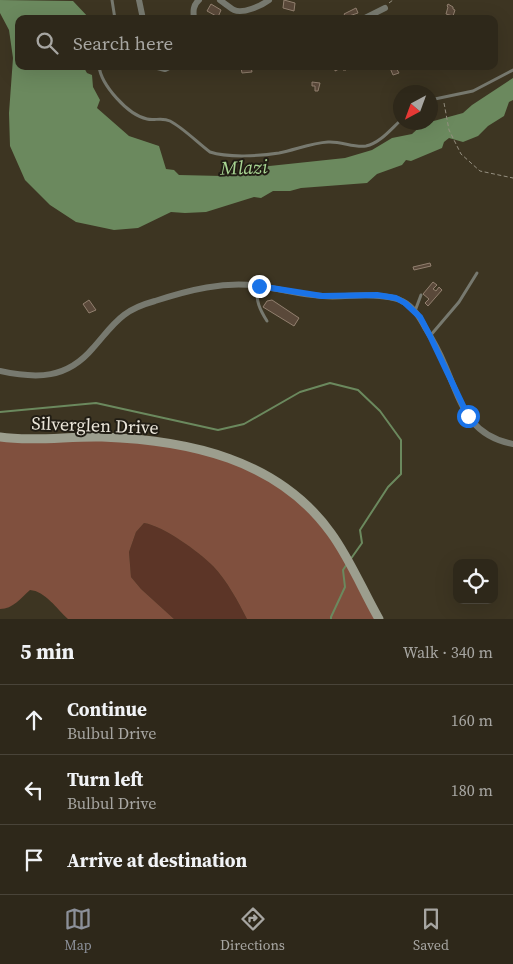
<!DOCTYPE html>
<meta charset="utf-8">
<style>
body{margin:0;font-family:"Source Serif 4",serif;background:#3a3427;color:#f1f3f6}
.controls{position:absolute;right:15px;bottom:15px;display:grid;overflow:hidden;border-radius:10px;box-shadow:0 5px 20px #0002}
.controls button{width:45px;height:45px;display:grid;place-items:center;padding:0;border:0;border-bottom:1px solid #494439;background:#2e281a;color:#f1f3f6;font:25px sans-serif}
.compass{position:absolute;left:393px;top:85px;width:45px;height:45px;border-radius:50%;background:#2e281a;box-shadow:0 5px 20px #0002;rotate:221deg}
.stop{position:absolute;width:15px;height:15px;margin:-11px;border:4px solid #1a73e8;border-radius:50%;background:#fff}
.stop.end{background:#1a73e8;border-color:#fff;box-shadow:0 1px 5px #0008}
.list{margin:0;padding:0;list-style:none}
h2{display:flex;justify-content:space-between;align-items:center;height:65px;margin:0;padding:0 20px;font-size:21px}
h2 small{font-size:16px;font-weight:400;color:#a7a6a2}
.list li{display:grid;grid-template-columns:32px 1fr auto;gap:15px;align-items:center;box-sizing:border-box;height:70px;padding:0 20px;border-top:1px solid #494439}
.list b{display:block;font-size:19px;white-space:nowrap}
.list p{margin:0;font-size:16px;white-space:nowrap;color:#a7a6a2}
.list em{font-size:16px;font-style:normal;color:#a7a6a2}
.icon{flex:none;width:28px;height:28px;fill:none;stroke:currentColor;stroke-width:2;stroke-linecap:round;stroke-linejoin:round}
.map{position:relative;flex:none;width:513px;height:619px;overflow:hidden}
.search{position:absolute;background:#2e281a;box-shadow:0 5px 20px #0002;left:15px;right:15px;top:15px;height:55px;display:flex;align-items:center;gap:12px;box-sizing:border-box;padding:0 18px;border-radius:10px;color:#a7a6a2;font-size:19px}
.sheet{height:275px;background:#2e281a}
nav{display:flex;justify-content:space-around;align-items:center;box-sizing:border-box;height:70px;border-top:1px solid #494439;background:#2e281a;font-size:14px;color:#a7a6a2}
nav a{display:grid;justify-items:center;gap:2px}
nav .on{color:#8c9099}
.map>svg:first-child{display:block}
</style>
<div class="map">
<svg width="513" height="619" viewBox="0 0 513 619">
<rect width="100%" height="100%" fill="#3d3522"/>
<path fill="#5c3527" d="M144,523C164,526 199,552 213,566C227,581 238,601 247,619H174L141,589L131,577L129,552L136,532Z"/>
<path fill="#80503e" d="M0,438L127,439L206,453L271,478L326,527L378,619H247C238,601 227,581 213,566C199,552 164,526 144,523L136,532L129,552L131,577L141,589L174,619H68C57,609 45,591 30,590C21,598 13,609 0,609Z"/>
<path fill="#6b895e" d="M0,0L73,1L90,19H19V66H83L87,73L92,75L93,87L100,100L97,108L129,136L159,146L166,169L174,170L179,175L222,176L260,167L345,158L372,150L392,138L412,134L424,123L430,122L463,113L472,105L513,78V100L509,102L504,116L488,126L478,136L463,142L449,138L444,142L442,148L411,161L406,160L402,165L377,174L367,183L301,188L290,191H273L261,198L254,197L206,212L185,213L171,212L138,228L114,230L76,222L50,205L25,180L10,146L9,113L13,58L9,30L0,13Z"/>
<g fill="none" stroke-linecap="round" stroke-linejoin="round">
<g stroke="#6b895e" stroke-width="2">
<path d="M0,412L96,403L218,430L244,424L300,392L330,383L358,390L380,411L401,440V474L388,487L360,530L362,543L350,560"/>
<path d="M331,619V617L345,587L343,570L347,564"/>
</g>
</g>
<g fill="#5a493a" stroke="#92806f">
<path d="M284,0L295,3L294,11L283,8Z"/>
<path d="M211,4L221,10L218,17L207,11Z"/>
<path d="M448,4L453,7V9L455,10L453,16L446,14L448,7L447,6Z"/>
<path d="M356,8L358,13L349,16V17L347,19L344,14Z"/>
<path d="M331,66H345L346,70H343V67L335,71V68L331,69Z"/>
<path d="M395,66L399,73L393,75L390,68Z"/>
<path d="M251,67L252,72L242,73L241,68Z"/>
<path d="M312,82L320,83L318,91H315V86H312Z"/>
<path d="M430,263L431,266L414,270L413,267Z"/>
<path d="M433,282L437,285L433,289L436,291L439,287L442,290L428,306L425,303L429,299L423,294Z"/>
<path d="M89,300L96,310L89,313L83,304Z"/>
<path d="M272,300L299,318L294,326L263,307L267,301Z"/>
</g>
<g fill="none" stroke-linecap="round" stroke-linejoin="round">
<g stroke="#969081" stroke-width="1" stroke-dasharray="4 2.5" stroke-linecap="butt">
<path d="M389,3L393,0"/>
<path d="M444,103L449,130L461,154L480,171L513,178"/>
</g>
<g stroke="#77796f" stroke-width="3">
<path d="M112,0L115,19"/>
<path d="M99,66C101,85 128,115 147,119C154,121 162,117 170,121C182,127 198,143 210,152C228,158 260,156 279,153C295,150 311,143 328,142C341,141 354,148 366,146C380,143 391,129 400,121"/>
<path d="M430,100L473,91L513,70"/>
<path d="M258,287C255,300 260,310 267,321"/>
<path d="M415,311L421,295"/>
<path d="M430,336L459,302L477,273"/>
</g>
<g stroke="#77796f" stroke-width="6">
<path d="M139,0L143,19"/>
<path d="M220,0C224,3 229,7 234,10C243,14 261,6 269,0"/>
<path d="M194,19C193,11 193,5 199,0"/>
<path d="M363,19L385,8"/>
<path d="M154,66L165,69L171,66"/>
<path d="M0,371C37,379 67,379 93,348C103,337 112,324 124,315C133,308 144,304 155,301C189,290 224,281 259,286C281,289 301,295 323,296C342,298 361,293 380,296C387,297 395,297 402,301C414,307 420,318 426,329C433,340 439,351 444,363C461,401 466,435 513,444"/>
</g>
<path stroke="#9c9e8e" stroke-width="9" d="M0,437C31,442 70,436 102,437C188,440 278,459 331,533C350,559 363,591 379,619"/>
</g>
<g fill="none" stroke-linecap="round" stroke-linejoin="round">
<path stroke="#1a73e8" stroke-width="6" d="M259,286L322,296L377,295L396,298L405,303L420,317L430,336L468,416"/>
</g>
<g text-anchor="middle" dominant-baseline="central" stroke-width="4" stroke-linejoin="round" paint-order="stroke">
<g font-size="18" fill="#eae5d9" stroke="#211d14">
<text transform="translate(95 425) rotate(2)">Silverglen Drive</text>
</g>
<g font-size="19" font-style="italic" fill="#a8d593" stroke="#211d14">
<text transform="translate(244 167) rotate(-2)">Mlazi</text>
</g>
</g>
</svg>
<div class="controls">
<button><svg class="icon" aria-label="locate" viewBox="0 0 24 24"><circle cx="12" cy="12" r="6"/><path d="M12 2v4M12 18v4M2 12h4M18 12h4"/></svg></button>
</div>
<svg class="compass" viewBox="-18 -18 36 36"><path d="M0-13l5 13h-10z" fill="#e53935"/><path d="M0 13l5-13h-10z" fill="#a7a6a2"/></svg>
<div class="stop" style="left:468px;top:416px"></div>
<div class="stop end" style="left:259px;top:286px"></div>
<div class="search"><svg class="icon" aria-label="search" viewBox="0 0 24 24"><circle cx="10" cy="10" r="6"/><path d="M15 15l6 6"/></svg>Search here</div>
</div>
<section class="sheet">
<h2>5 min<small>Walk · 340 m</small></h2>
<ul class="list">
<li><svg class="icon" aria-label="ahead" viewBox="0 0 24 24"><path d="M12 20V5M6 11l6-6 6 6"/></svg><div><b>Continue</b><p>Bulbul Drive</p></div><em>160 m</em></li>
<li><svg class="icon" aria-label="left" viewBox="0 0 24 24"><path d="M17 20v-9H6M10 6l-5 5 5 5"/></svg><div><b>Turn left</b><p>Bulbul Drive</p></div><em>180 m</em></li>
<li><svg class="icon" aria-label="arrive" viewBox="0 0 24 24"><path d="M6 21V4h12l-3 4 3 4H6"/></svg><div><b>Arrive at destination</b></div></li>
</ul>
</section>
<nav>
<a class="on"><svg class="icon" aria-label="map" viewBox="0 0 24 24"><path d="M3 6l6-2 6 2 6-2v14l-6 2-6-2-6 2zM9 4v14M15 6v14"/></svg>Map</a>
<a><svg class="icon" aria-label="directions" viewBox="0 0 24 24"><path d="M12 3l9 9-9 9-9-9zM9 14v-3h6M13 9l2 2-2 2"/></svg>Directions</a>
<a><svg class="icon" aria-label="saved" viewBox="0 0 24 24"><path d="M7 4h10v16l-5-4-5 4z"/></svg>Saved</a>
</nav>
